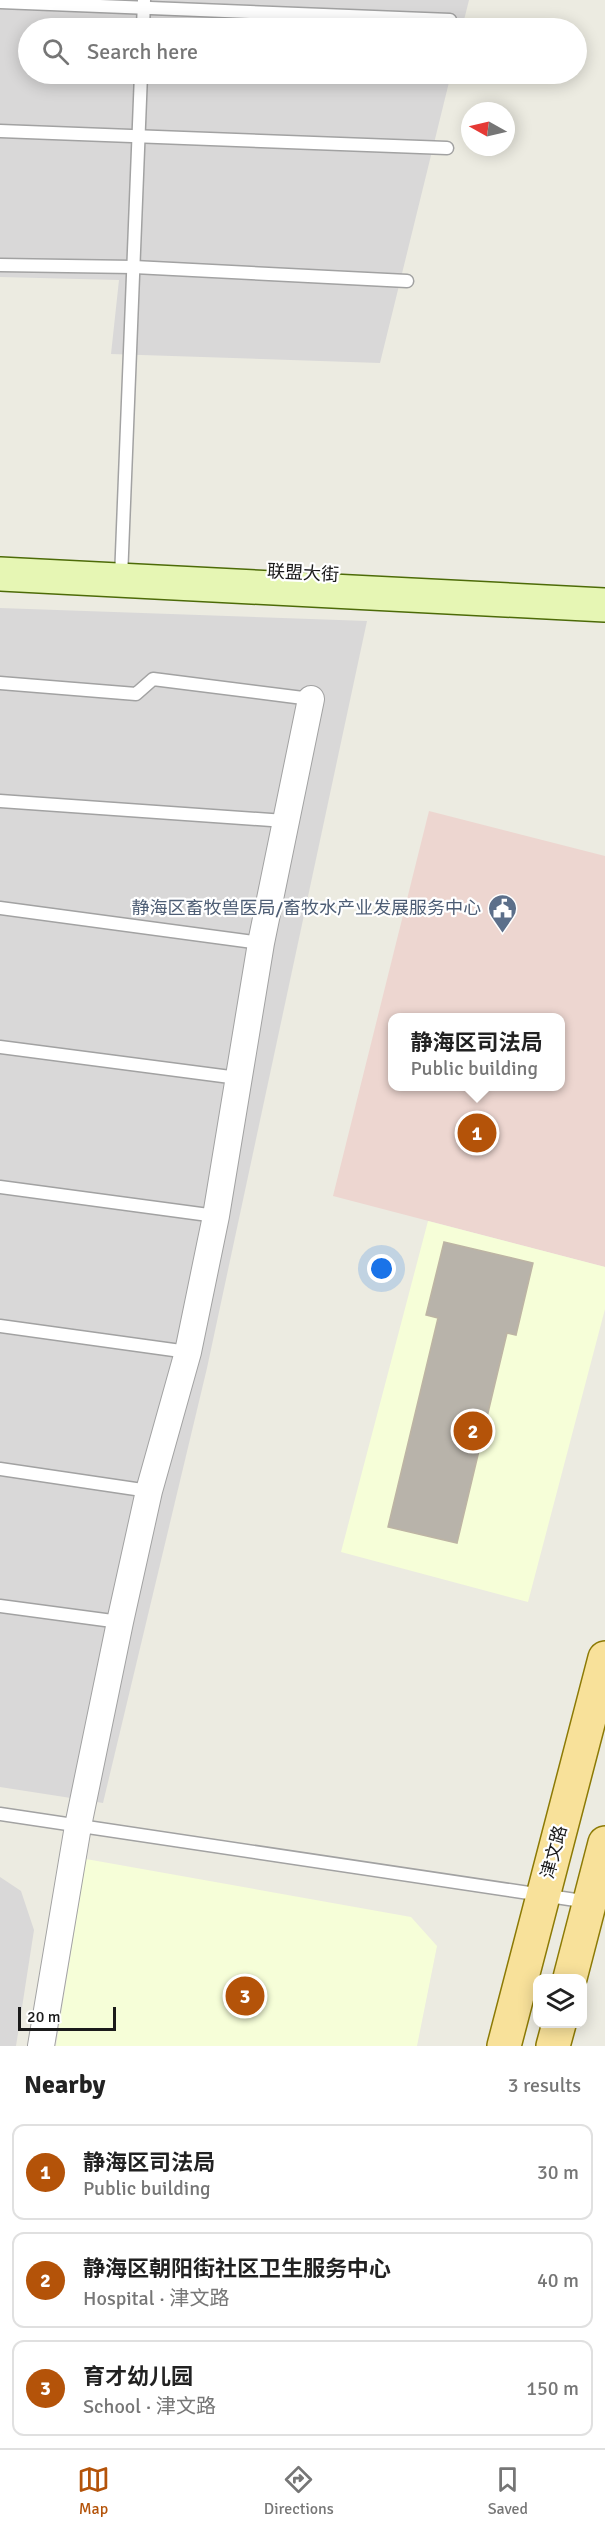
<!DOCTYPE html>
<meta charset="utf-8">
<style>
body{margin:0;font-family:Signika,"Noto Sans SC",sans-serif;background:#f6f6f6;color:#222}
.controls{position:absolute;right:18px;bottom:18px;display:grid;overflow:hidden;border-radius:12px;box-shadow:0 3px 15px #0003}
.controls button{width:54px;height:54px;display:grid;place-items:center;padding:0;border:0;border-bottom:2px solid #e0e0e0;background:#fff;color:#222;font:30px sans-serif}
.compass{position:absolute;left:461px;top:102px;width:54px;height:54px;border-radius:50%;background:#fff;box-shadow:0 3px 15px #0003;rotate:278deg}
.scale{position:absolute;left:18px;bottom:15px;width:98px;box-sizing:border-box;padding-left:6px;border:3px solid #1b1b1b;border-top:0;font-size:16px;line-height:21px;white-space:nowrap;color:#1b1b1b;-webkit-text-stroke:4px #fff;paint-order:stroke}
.you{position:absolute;left:382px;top:1269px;width:21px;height:21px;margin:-15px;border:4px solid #fff;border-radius:50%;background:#1a73e8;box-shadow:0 0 0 9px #1a73e833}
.badge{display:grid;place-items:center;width:39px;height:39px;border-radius:50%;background:#b45309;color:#fff;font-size:20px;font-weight:700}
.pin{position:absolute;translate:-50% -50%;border:3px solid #fff;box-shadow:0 2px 6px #0006}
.popup{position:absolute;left:388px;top:1013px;width:177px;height:78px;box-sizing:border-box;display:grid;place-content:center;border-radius:12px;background:#fff;filter:drop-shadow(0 2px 4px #0005);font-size:20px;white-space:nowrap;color:#767676}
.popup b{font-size:22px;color:#222}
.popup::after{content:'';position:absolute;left:50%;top:100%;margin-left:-12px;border:12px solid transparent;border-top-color:#fff}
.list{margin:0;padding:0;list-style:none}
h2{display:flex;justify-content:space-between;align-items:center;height:78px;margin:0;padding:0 24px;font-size:26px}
h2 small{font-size:20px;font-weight:400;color:#767676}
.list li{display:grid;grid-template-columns:39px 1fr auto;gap:18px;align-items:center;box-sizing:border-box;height:96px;margin:0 12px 12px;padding:0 12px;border:2px solid #e0e0e0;border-radius:12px}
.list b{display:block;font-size:22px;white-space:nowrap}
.list p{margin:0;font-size:20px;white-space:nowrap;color:#767676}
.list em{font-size:20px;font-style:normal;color:#767676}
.icon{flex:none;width:33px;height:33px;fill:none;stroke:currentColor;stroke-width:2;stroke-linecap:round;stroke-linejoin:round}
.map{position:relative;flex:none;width:605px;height:2046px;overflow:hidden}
.search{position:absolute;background:#fff;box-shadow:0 3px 15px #0003;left:18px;right:18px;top:18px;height:66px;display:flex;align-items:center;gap:15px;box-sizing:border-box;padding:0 21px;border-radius:33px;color:#767676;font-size:22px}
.sheet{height:402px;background:#fff}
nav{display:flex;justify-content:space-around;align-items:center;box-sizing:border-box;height:84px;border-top:2px solid #e0e0e0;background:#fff;font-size:16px;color:#767676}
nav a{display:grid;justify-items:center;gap:3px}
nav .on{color:#b45309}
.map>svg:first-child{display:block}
</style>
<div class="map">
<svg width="605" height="2046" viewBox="0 0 605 2046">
<rect width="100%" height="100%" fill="#ecebe1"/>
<g fill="#d9d8d8">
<path d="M0,0H469L462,28H28V74H451L380,363L111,354L119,280L0,277Z"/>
<path d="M0,608L367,621L207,1368L103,1803L0,1787Z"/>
<path d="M0,1877L21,1891L34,1930L16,2046H0Z"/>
</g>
<path fill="#edd6d0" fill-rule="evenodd" d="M429,811L605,856V1267L333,1196ZM393,1018H561V1086H393Z"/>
<g fill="#f6fed8">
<path d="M428,1221L605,1267V1309L528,1602L341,1552Z"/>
<path d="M86,1859L411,1917L437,1946L417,2046H56Z"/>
</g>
<path fill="#b8b3aa" stroke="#bdb4a4" stroke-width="1.5" d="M444,1242L533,1263L516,1335L507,1333L457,1543L388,1527L438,1318L426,1315Z"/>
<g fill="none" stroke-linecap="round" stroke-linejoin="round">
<defs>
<g id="lane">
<path d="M0,2L450,20"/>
<path d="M143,28L144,0"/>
<path d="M0,131L447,148"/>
<path d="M0,265L134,267L407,281"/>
<path d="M121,578L141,74"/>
<path d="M0,683L136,694L153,679L311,699"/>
<path d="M0,801L285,821"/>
<path d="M0,908L261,943"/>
<path d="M0,1047L238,1078"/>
<path d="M0,1187L216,1216"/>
<path d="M0,1326L188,1352"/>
<path d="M0,1469L149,1491"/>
<path d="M0,1606L120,1622"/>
<path d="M0,1814L589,1902"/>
</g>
<path id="street" d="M41,2046L78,1826L120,1622L149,1491L188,1352L216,1216L261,943L311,699"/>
<path id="secondary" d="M0,574L605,605"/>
<g id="primary">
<path d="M570,1978L605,1843"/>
<path d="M504,2046L605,1658"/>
<path d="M553,2046L559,2024"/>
</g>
</defs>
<use href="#lane" stroke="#a2a2a2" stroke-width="15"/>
<use href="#street" stroke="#a2a2a2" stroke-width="28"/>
<use href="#secondary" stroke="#4d6b08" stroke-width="36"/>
<use href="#primary" stroke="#8c7a05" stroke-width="36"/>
<use href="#lane" stroke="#fff" stroke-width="12"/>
<use href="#street" stroke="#fff" stroke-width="26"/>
<use href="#secondary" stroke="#e6f6b4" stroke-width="33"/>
<use href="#primary" stroke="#f8e19a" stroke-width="33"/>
</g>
<defs>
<symbol id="civic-pin" viewBox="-11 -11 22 30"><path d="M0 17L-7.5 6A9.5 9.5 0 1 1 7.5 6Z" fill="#5c6f8a" stroke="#fff"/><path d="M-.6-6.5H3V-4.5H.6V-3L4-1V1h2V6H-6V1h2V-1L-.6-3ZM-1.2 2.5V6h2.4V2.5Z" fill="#fff"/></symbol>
</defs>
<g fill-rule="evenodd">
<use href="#civic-pin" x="486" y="892" width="33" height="45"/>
</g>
<g text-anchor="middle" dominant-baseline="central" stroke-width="4.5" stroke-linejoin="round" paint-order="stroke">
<g font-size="18" fill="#1b1b1b" stroke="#fff">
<text transform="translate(303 573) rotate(3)">联盟大街</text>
<text transform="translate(554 1852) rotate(-75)">津文路</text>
</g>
<g font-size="18" fill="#4e5e75" stroke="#fff" text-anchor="end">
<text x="481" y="908">静海区畜牧兽医局/畜牧水产业发展服务中心</text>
</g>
</g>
</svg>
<div class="controls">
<button><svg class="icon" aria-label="layers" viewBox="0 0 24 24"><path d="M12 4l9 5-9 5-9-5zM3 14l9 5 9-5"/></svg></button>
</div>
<svg class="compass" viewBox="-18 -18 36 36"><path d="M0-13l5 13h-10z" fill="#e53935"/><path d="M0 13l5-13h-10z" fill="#767676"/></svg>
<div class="scale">20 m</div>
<div class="you"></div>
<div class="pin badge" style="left:477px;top:1133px">1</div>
<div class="popup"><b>静海区司法局</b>Public building</div>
<div class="pin badge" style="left:473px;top:1431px">2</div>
<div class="pin badge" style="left:245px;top:1996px">3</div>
<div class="search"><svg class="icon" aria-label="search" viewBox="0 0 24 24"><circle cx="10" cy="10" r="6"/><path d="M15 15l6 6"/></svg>Search here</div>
</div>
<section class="sheet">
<h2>Nearby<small>3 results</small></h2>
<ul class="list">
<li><span class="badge">1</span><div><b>静海区司法局</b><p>Public building</p></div><em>30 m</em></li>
<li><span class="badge">2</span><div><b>静海区朝阳街社区卫生服务中心</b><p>Hospital · 津文路</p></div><em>40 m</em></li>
<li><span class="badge">3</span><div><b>育才幼儿园</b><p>School · 津文路</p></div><em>150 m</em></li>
</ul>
</section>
<nav>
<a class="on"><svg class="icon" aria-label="map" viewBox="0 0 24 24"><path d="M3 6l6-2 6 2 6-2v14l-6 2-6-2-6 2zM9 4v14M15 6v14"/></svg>Map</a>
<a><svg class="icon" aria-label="directions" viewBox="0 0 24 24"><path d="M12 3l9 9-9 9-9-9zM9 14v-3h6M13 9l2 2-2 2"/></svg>Directions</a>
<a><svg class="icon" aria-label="saved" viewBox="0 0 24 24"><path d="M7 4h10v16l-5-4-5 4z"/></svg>Saved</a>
</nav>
